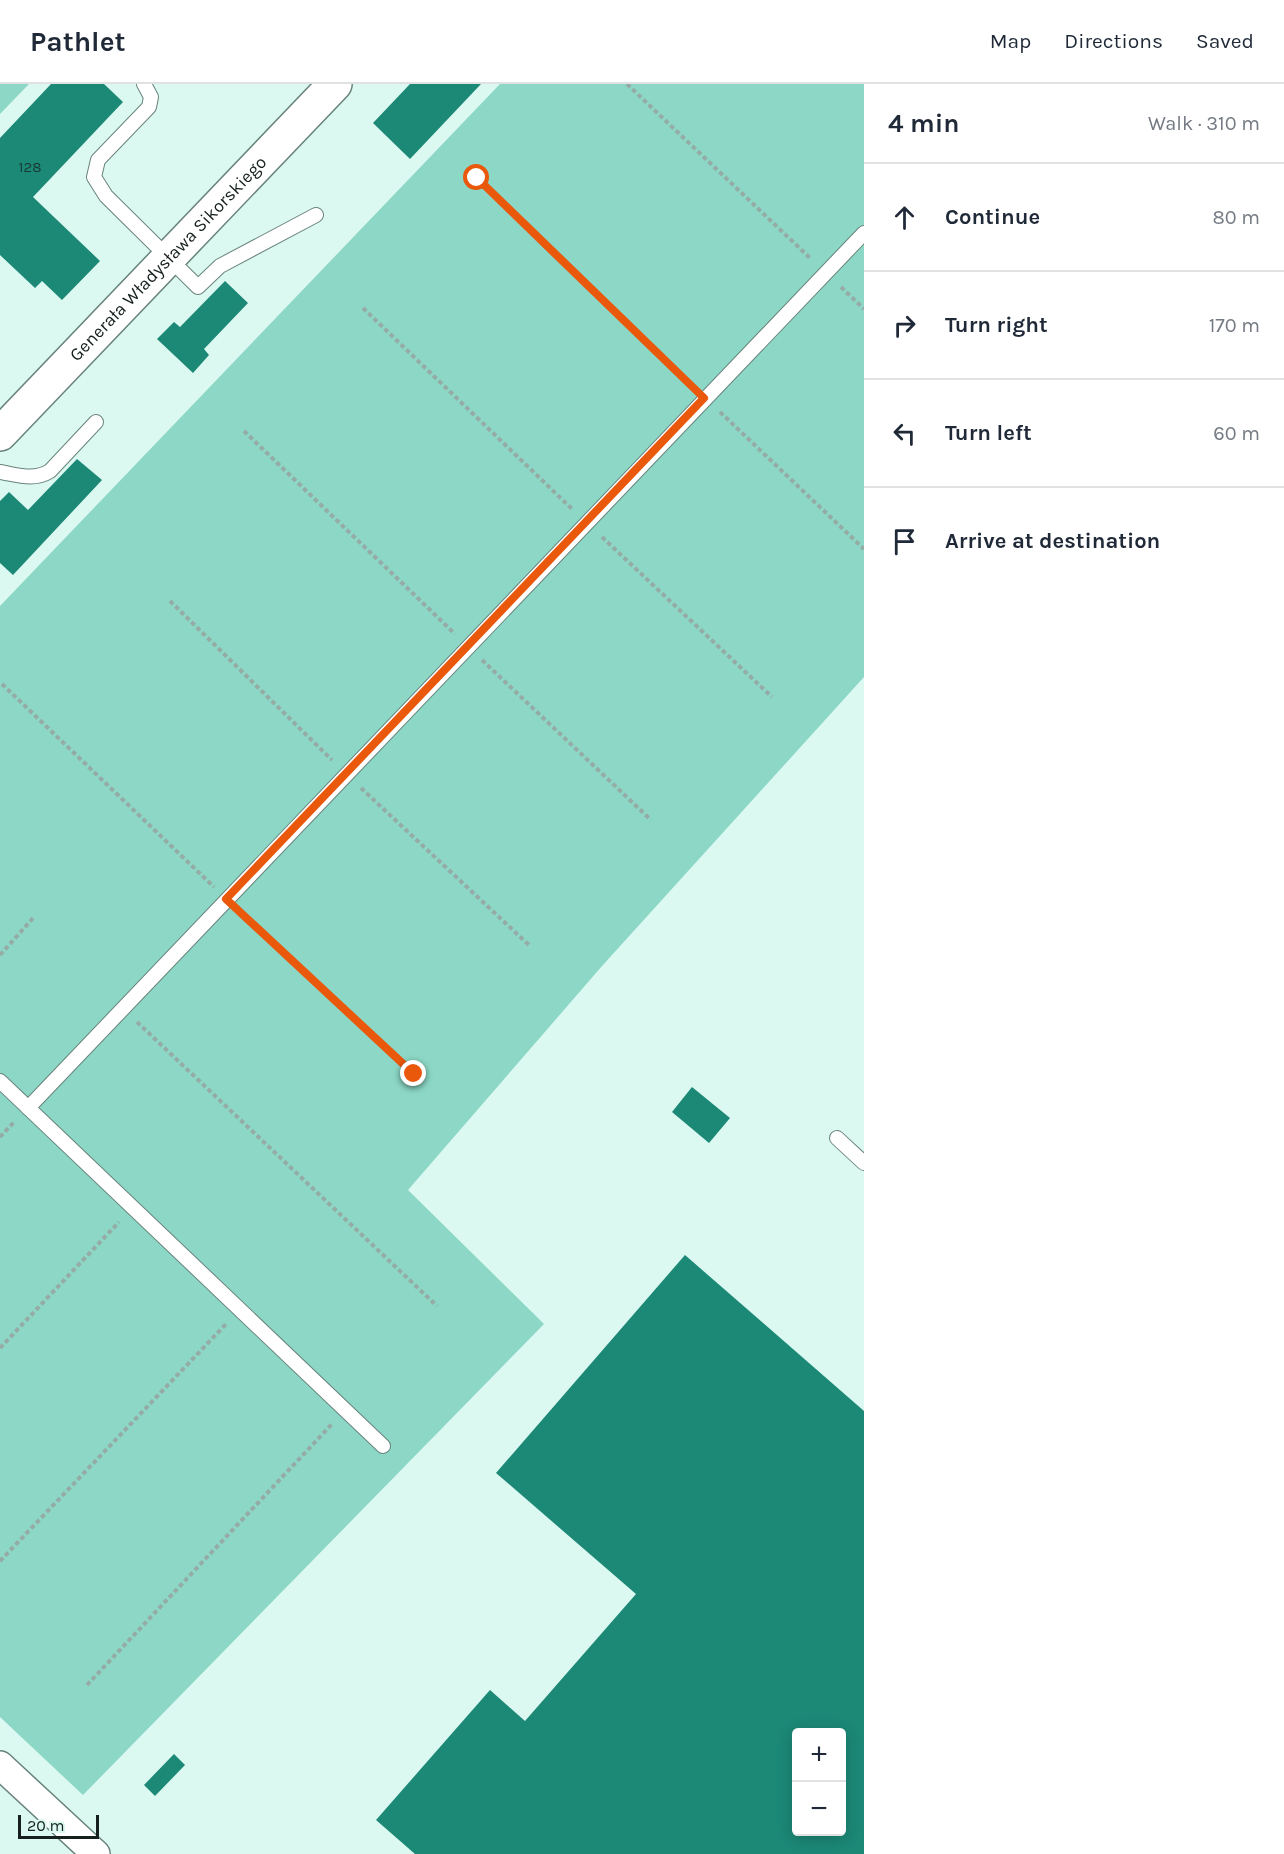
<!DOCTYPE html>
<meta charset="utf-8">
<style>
body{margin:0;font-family:Karla,sans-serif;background:#f2f2f3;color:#1f2937}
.controls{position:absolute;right:18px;bottom:18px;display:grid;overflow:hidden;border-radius:6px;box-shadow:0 3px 15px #0003}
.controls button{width:54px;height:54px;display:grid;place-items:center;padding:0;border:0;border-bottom:2px solid #e0e1e3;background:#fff;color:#1f2937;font:30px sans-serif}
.scale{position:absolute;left:18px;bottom:15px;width:81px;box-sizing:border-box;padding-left:6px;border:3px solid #15201d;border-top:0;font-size:16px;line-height:21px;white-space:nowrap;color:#15201d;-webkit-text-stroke:4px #dbf8f1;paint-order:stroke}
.stop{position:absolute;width:18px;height:18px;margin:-14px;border:4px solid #ea580c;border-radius:50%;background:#fff}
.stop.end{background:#ea580c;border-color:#fff;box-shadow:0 2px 6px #0008}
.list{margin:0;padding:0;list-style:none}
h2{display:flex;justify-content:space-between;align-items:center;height:78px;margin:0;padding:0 24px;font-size:26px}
h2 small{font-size:20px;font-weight:400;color:#747a83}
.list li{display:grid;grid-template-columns:39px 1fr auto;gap:18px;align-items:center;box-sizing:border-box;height:108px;padding:0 24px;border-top:2px solid #e0e1e3}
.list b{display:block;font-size:22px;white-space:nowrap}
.list em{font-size:20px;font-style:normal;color:#747a83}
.icon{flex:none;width:33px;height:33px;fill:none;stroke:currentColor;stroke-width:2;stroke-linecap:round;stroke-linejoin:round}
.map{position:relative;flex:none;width:864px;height:1770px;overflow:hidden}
header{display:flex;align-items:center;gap:36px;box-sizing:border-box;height:84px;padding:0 30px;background:#fff;border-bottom:2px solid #e0e1e3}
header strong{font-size:28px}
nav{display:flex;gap:33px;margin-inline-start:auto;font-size:21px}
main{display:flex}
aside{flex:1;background:#fff}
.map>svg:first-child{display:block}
</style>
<header>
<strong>Pathlet</strong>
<nav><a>Map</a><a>Directions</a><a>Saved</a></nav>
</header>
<main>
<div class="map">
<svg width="864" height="1770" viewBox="0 0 864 1770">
<rect width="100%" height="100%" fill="#dbf8f1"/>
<g fill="#8cd7c5">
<path d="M0,0H29L0,30Z"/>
<path d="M500,0H864V593L602,882L408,1106L544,1240L83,1711L0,1633V522Z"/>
</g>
<g fill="#1c8876" fill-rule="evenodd">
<path d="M51,0H104L123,18L33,113L100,177L62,216L42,197L35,204L0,171V54Z"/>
<path d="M410,0H481L410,75L373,39Z"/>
<path d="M225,197L248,219L204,265L209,271L193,289L157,255L174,238L180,243Z"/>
<path d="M77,375L102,396L13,491L0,479V417L9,408L28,426Z"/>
<path d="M692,1003L730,1034L709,1059L672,1028Z"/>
<path d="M685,1171L864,1327V1770H415L376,1736L490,1606L525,1637L636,1510L496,1389ZM796,1648H842V1748H796Z"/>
<path d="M174,1670L185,1681L155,1712L144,1701Z"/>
</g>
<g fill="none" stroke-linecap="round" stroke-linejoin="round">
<defs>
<g id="service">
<path d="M144,0L151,13L149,23L98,76L94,93L106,112L198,203L220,182L316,131"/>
<path d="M0,388C18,391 34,397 50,387L96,338"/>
<path d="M0,997L383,1362"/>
<path d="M28,1024L864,149"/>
<path d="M837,1054L864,1079"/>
</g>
<path id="minor" d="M0,1681L96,1770"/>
<g id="secondary">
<path id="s1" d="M0,350L335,0"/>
</g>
</defs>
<use href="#service" stroke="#68837c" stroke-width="16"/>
<use href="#minor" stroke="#68837c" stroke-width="30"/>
<use href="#secondary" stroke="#68837c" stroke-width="36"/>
<g stroke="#95aca6" stroke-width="4" stroke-dasharray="4.5 3" stroke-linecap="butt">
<path d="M627,0L811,175"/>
<path d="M477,94L693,302"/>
<path d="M841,203L864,225"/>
<path d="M363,224L572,425"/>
<path d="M720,328L864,465"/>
<path d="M244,347L455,550"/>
<path d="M602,453L772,613"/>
<path d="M170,517L332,676"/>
<path d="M482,576L651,736"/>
<path d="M2,600L214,803"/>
<path d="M361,704L530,862"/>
<path d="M241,829L414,990"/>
<path d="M0,871L34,833"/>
<path d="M137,938L437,1222"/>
<path d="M0,1053L14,1038"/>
<path d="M0,1264L119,1138"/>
<path d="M0,1477L227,1239"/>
<path d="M87,1601L332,1340"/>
</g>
<use href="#service" stroke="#fff" stroke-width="14"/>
<use href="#minor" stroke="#fff" stroke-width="27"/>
<use href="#secondary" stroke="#fff" stroke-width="33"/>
</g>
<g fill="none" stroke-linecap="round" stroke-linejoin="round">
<path stroke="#ea580c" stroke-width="8" d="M414,990L226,815L704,314L477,94"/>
</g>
<g text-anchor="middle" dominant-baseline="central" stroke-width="5" stroke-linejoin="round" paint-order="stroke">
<g font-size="15" fill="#173a33">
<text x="30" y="83">128</text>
</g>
<g font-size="18" fill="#15201d" stroke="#dbf8f1">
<text stroke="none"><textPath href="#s1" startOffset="243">Generała Władysława Sikorskiego</textPath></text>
</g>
</g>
</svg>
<div class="controls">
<button>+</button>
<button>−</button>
</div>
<div class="scale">20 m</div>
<div class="stop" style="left:477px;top:94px"></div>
<div class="stop end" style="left:414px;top:990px"></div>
</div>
<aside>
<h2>4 min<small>Walk · 310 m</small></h2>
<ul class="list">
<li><svg class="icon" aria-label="ahead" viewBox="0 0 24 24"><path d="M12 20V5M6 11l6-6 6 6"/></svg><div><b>Continue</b></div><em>80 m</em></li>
<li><svg class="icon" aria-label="right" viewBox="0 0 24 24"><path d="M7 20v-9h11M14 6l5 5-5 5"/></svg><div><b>Turn right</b></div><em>170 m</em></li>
<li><svg class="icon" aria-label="left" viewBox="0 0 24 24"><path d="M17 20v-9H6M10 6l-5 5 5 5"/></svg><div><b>Turn left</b></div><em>60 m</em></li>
<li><svg class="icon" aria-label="arrive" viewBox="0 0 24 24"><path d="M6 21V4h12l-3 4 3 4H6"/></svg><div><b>Arrive at destination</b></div></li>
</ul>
</aside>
</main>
